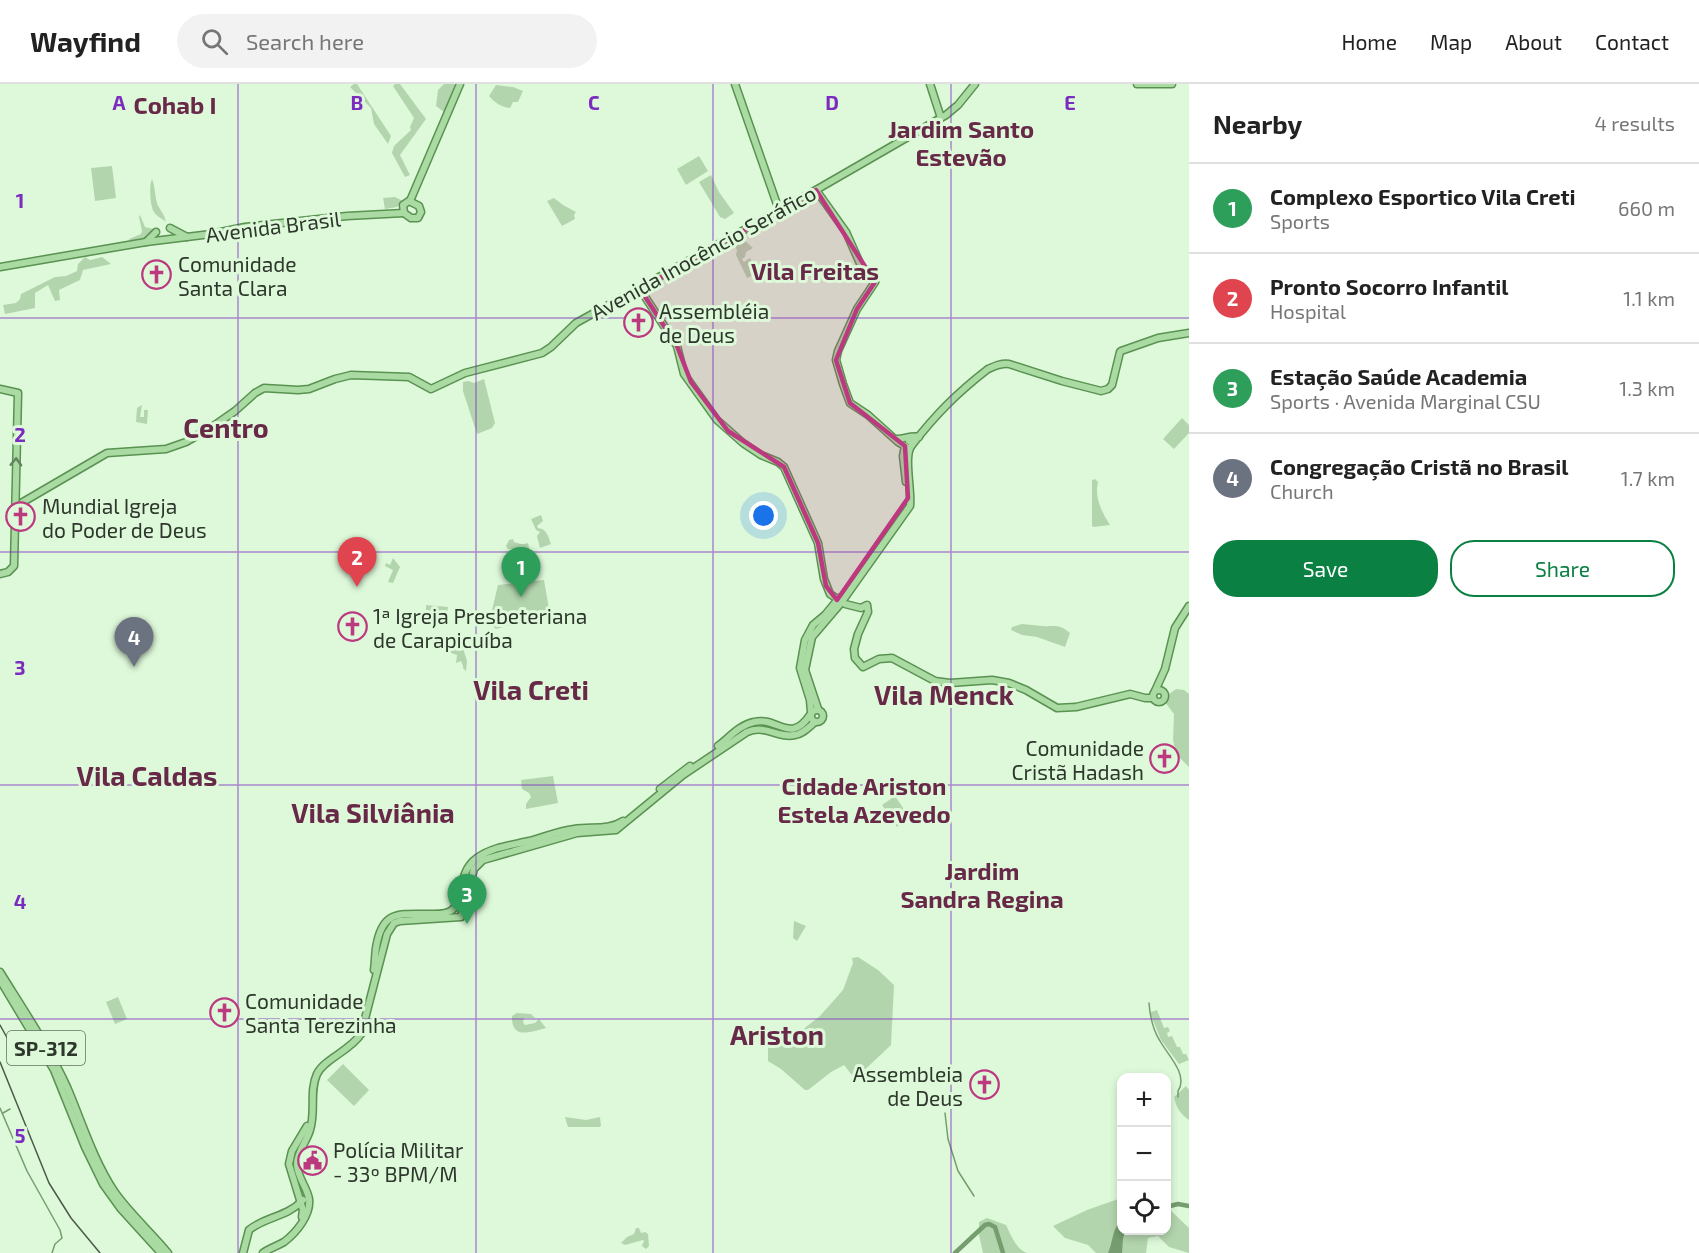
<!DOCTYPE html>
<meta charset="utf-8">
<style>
body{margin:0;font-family:"Exo 2",sans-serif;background:#f2f2f2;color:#222}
.controls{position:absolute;right:18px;bottom:18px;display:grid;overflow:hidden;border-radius:12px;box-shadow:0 3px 9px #0003}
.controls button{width:54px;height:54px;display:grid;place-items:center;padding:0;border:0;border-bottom:2px solid #e0e0e0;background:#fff;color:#222;font:30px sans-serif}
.you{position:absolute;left:764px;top:432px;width:21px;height:21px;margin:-15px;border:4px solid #fff;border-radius:50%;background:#1a73e8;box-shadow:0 0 0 9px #1a73e833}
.badge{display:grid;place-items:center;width:39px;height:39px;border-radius:50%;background:#0b8043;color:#fff;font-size:20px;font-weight:700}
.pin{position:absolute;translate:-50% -50px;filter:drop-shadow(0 2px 3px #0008)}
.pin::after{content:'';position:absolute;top:32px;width:21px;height:18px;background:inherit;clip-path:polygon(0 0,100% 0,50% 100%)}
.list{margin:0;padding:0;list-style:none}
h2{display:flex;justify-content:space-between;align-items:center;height:78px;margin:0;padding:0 24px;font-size:26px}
h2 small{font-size:20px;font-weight:400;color:#767676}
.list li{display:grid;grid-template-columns:39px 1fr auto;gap:18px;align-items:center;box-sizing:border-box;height:90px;padding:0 24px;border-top:2px solid #e0e0e0}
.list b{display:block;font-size:22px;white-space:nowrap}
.list p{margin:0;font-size:20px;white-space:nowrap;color:#767676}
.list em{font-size:20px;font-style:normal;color:#767676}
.actions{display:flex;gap:12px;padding:18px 24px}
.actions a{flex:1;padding:14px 0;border:2px solid #0b8043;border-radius:24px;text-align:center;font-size:21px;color:#0b8043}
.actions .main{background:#0b8043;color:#fff}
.icon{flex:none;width:33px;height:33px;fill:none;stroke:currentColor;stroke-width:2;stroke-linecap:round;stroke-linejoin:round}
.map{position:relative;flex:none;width:1189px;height:1169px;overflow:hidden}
header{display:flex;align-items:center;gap:36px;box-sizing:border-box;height:84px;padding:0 30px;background:#fff;border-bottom:2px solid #e0e0e0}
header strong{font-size:28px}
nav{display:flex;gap:33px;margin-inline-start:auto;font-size:21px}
.search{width:420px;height:54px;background:#f2f2f2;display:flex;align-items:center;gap:15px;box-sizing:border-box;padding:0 21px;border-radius:33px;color:#767676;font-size:22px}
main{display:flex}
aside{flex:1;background:#fff}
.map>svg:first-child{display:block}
</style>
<header>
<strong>Wayfind</strong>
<div class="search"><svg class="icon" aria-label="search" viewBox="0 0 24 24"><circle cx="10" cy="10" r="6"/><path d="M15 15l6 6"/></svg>Search here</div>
<nav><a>Home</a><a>Map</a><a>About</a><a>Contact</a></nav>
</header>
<main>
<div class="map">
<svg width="1189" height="1169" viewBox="0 0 1189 1169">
<rect width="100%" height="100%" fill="#def9da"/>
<g fill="#b3d5ad">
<path d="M354,0H357L391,52L388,60L374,40L371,24L350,3Z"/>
<path d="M395,0H400L426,35L400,71L410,91L405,93L392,69L394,62L411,46L410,43L414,34L393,2Z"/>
<path d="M444,0H455L444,28L436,22L438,6Z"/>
<path d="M496,1L513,3L523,7L518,18H513L510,24C501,23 495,19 489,12Z"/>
<path d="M699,72L708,87L686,101L677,85Z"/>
<path d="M112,82L116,114L95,117L91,84Z"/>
<path d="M711,91L719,108L734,129L725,135L720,133L699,98Z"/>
<path d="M152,95C155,102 155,112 157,119C159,125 164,129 166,138C163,135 156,132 154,128C150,122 149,101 152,95Z"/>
<path d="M395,113L403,117L397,123L385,125L383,114Z"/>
<path d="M554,114L563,121L576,128L574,131L575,135L562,142L547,117Z"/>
<path d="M140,131L145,143L153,145C152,156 139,157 129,160V155L141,150L142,147L139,133Z"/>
<path d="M743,155L753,164L746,168L745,173L742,175L744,178L750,174L758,189L747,194L736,171L737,166L734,160Z"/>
<path d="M85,173L90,176L102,173L111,180L83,186L80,196L59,206L60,216L55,217L48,201L35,209V224L5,230L3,221L16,219L20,215L21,210L55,193L66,192L77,187L78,180Z"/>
<path d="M484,295L495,339L492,344L477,350L463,307V298L468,297L474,299Z"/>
<path d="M142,321L140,333H144V326H148L147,340L136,338L137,324Z"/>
<path d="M1182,334L1189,341V349L1174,365L1163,355Z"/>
<path d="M1095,395L1098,398C1094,414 1102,428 1110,441L1094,443L1092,442V396Z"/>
<path d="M541,431L543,437L537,442L538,444C547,445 548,452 551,460L540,464L537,452L540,448L536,446L531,435Z"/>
<path d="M513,455L514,458C520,460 522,461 528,459L531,473L520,475L517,480L518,487H530L529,477L531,474L536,491L505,495L502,486C509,481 518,475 516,465H508L506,462L509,456Z"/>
<path d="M393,474L400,483L393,499L388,498L393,486L385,482L386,479L390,481Z"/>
<path d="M544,496L549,525L546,531L496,545L491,541L492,526L498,501Z"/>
<path d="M426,521L448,523L447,531L426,526Z"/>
<path d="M1022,540C1029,541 1035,541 1042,542C1055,543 1058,539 1070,549L1065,563L1037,553L1022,551L1011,546L1012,543Z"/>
<path d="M459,559L462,561L467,577L466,587L463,584V582L461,577L456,579L457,571L451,569V567H453V562Z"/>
<path d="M1176,605L1184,606L1189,610V683L1176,670L1173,656L1174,630L1165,618V613Z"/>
<path d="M553,692L558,719L526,725V720L531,713L529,709L522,705L521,696Z"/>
<path d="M895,712L910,734L897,743L882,721Z"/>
<path d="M794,837L806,842L797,857L793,854Z"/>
<path d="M858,873L878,886L894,901L891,961L855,995L844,981L831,988L808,1006H805L781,985L768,977V963L792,954L820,932L843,906L853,879L852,874Z"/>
<path d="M118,913L127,935L115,940L106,918Z"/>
<path d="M1157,926L1164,944L1168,943L1170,947L1167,949L1168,953L1172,952L1177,963H1180L1183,970H1186L1189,976L1179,980L1161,956L1151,931V928Z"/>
<path d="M517,929L531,930L535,934H524L523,938L525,941L535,939L539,935L546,944C531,948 511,956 512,932Z"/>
<path d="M343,980L369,1006L354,1022L327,996Z"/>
<path d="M1186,1002L1189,1006V1036C1180,1030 1176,1023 1174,1013Z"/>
<path d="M565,1033L586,1036L600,1033L601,1042L599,1043H568Z"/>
<path d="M1121,1114L1122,1146H1166L1167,1123L1189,1144V1169L1169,1163L1158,1152L1148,1154L1146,1169H1096L1088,1161L1065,1154L1053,1142L1087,1126Z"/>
<path d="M987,1134L1006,1141C1011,1151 1016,1165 1027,1169H983L979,1151V1138Z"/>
<path d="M636,1144H639L641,1149L645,1148L648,1150L649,1162L646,1165L642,1162L644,1157L643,1156C637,1158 631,1159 625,1161L621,1159L627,1153L634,1150Z"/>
</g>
<path fill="#759d6f" d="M1121,1136L1122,1146L1125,1147L1123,1155L1122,1169H1108C1113,1158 1112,1145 1121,1136Z"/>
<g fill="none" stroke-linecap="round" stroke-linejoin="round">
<g stroke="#759d6f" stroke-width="1.5">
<path d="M1149,919C1150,932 1153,946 1160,957C1167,970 1189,991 1178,1007V1013"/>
<path d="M0,1024L27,1087L60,1146L62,1154L55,1160L52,1169"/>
<path d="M3,1029L10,1025"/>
<path d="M945,1029L948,1055L958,1087L974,1112"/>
</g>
<g stroke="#759d6f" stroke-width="4.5">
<path d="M1166,1123L1178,1120L1189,1122"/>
<path d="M955,1169L985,1141L989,1140L995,1143L1003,1169"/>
</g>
<defs>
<g id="major">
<path d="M735,0L779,126"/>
<path d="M930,0L941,34"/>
<path d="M1137,0H1172"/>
<path d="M816,106L846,148L862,184L875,198L857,225L838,267L836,276L843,300L850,319L868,331L898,358L905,362"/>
<path d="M409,117L419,122L421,128L418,134H411L404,129L403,121Z"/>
<path d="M410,117L460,0"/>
<path d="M170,144L187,153"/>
<path d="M146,158L156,148"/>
<path d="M0,183L146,158L211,150L245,143L347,132L404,129"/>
<path d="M640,205L677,262L684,290L717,336L743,359L761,371L778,378L784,383L818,459L824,495L830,510L845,520L861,524L867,521L868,528L858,550L854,565L855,574L863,583L879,575L892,574L935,597L950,599L992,596L1009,599L1026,606L1057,624L1076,623L1130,610L1145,614H1153"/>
<path d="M0,305L18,309L14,482L8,488L0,490"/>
<path d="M897,355C905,355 911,351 919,353"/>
<path d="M912,361C936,330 957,309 988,285C995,282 1001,279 1009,280L1062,297L1101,307L1108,305L1112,301L1120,268L1121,267L1158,254L1189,249"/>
<path d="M905,362L903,372L906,398"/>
<path d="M15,427L23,418L107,369L166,365L186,358L215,341L235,327L255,309L264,304L298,306L309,305L335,295L351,291L409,293L431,305L465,289L542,269L551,263L576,239L816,106L946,31L958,21L975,0"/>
<circle cx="1159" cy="612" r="6"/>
<path d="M1155,607L1165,585L1175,544L1189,522"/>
<path d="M818,625L805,586L812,553L841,519L910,422C912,406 903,371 912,361V358L909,357"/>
<circle cx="817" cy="632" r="6"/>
<path d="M811,628L810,616L800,584L805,556L813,541L825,531L839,514"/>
<path d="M718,662C729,654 739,641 754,638C777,632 790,661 810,631"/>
<path d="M660,705L690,682"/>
<path d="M374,886C375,879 375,871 376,864C382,826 398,830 430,830C436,830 446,831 452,826C466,815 456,789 477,774C492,763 512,761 529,757C544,753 559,747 574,745C591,742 608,747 623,737"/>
<path d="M0,888C23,925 48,962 67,1003C82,1038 93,1075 114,1107C129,1129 151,1148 168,1169"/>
<path d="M0,896L54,986L85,1063L103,1100L121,1125L161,1169"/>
<path d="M302,1133L303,1126L289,1080L292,1067L307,1042"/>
<path d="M243,1169L249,1146C266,1132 286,1134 303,1116"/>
<path d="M263,1169C270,1164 277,1162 284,1158C296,1149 311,1131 309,1115C307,1103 297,1093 297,1080C297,1068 307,1057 310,1046C316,1028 309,1007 317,990C324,975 350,967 361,950L387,850L394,839L400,837L461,833L474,785L483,776L577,749L616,746L683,691L747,648C766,640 778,655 795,651C803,650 809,643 815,638"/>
</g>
</defs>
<use href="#major" stroke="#599251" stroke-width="9"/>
<use href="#major" stroke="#aadba3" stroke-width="6"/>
<g stroke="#4c5949" stroke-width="1.5">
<path d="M0,941L10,959"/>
<path d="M0,978L49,1099L71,1134L100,1169"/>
</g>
</g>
<defs><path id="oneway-chevron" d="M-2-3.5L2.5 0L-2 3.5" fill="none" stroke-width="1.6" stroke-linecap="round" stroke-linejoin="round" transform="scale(1.5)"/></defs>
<use stroke="#658161" href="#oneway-chevron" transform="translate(16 378) rotate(-88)"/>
<path fill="#bc3980" fill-opacity="0.2" stroke="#bc3980" stroke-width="4.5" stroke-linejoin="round" d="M816,106L875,198L857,225L836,276L850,319L905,362L908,414L837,516L826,502L818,459L784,383L728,347L691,298L677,262L640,205Z"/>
<path fill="none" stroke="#7b2cbf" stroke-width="1.5" stroke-opacity="0.55" d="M238,0V1169M476,0V1169M713,0V1169M951,0V1169M0,234H1189M0,468H1189M0,701H1189M0,935H1189"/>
<defs>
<symbol id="church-ring" viewBox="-11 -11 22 22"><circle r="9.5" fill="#def9da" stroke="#bc3980" stroke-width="1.5"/><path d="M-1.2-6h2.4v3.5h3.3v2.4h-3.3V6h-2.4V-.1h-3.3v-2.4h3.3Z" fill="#bc3980"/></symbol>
<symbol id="civic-ring" viewBox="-11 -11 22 22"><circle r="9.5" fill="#def9da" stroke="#bc3980" stroke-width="1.5"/><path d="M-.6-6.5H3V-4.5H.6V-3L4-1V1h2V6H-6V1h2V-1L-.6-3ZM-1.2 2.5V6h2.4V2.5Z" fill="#bc3980"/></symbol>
</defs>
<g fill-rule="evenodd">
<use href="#church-ring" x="140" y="174" width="33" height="33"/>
<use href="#church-ring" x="622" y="222" width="33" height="33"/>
<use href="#church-ring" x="4" y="416" width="33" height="33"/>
<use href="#church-ring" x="336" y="526" width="33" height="33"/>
<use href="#church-ring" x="1148" y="658" width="33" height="33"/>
<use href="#church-ring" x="208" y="912" width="33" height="33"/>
<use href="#church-ring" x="968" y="984" width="33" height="33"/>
<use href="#civic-ring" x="296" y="1060" width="33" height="33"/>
</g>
<g text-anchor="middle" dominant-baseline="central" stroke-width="6" stroke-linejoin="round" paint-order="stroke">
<rect fill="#def9da" stroke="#627160" stroke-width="1.5" x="7" y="947" width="78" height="34" rx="4.5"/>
<g font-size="20" font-weight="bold" fill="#2d372b">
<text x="46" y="964">SP-312</text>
</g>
<g font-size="21" fill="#2d372b" stroke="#def9da">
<text transform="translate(273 142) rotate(-7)">Avenida Brasil</text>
<text transform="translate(703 168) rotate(-29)">Avenida Inocêncio Seráfico</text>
</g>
<g font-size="21" fill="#2d372b" stroke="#def9da" text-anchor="start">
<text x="178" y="179">Comunidade<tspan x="178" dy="24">Santa Clara</tspan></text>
<text x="659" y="226">Assembléia<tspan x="659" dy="24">de Deus</tspan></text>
<text x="42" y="421">Mundial Igreja<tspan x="42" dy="24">do Poder de Deus</tspan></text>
<text x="373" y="531">1ª Igreja Presbeteriana<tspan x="373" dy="24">de Carapicuíba</tspan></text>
<text x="1144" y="663" text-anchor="end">Comunidade<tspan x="1144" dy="24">Cristã Hadash</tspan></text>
<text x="245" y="916">Comunidade<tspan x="245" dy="24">Santa Terezinha</tspan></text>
<text x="963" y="989" text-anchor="end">Assembleia<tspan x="963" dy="24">de Deus</tspan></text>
<text x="333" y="1065">Polícia Militar<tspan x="333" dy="24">- 33º BPM/M</tspan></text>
</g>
<g font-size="24" font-weight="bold" fill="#682848" stroke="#def9da">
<text x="175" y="20">Cohab I</text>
<text x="961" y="44">Jardim Santo<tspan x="961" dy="28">Estevão</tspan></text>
<text x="815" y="186">Vila Freitas</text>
<text x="864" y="701">Cidade Ariston<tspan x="864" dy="28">Estela Azevedo</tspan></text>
<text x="982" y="786">Jardim<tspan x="982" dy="28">Sandra Regina</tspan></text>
</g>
<g font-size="27" font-weight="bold" fill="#682848" stroke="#def9da">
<text x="226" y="343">Centro</text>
<text x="531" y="605">Vila Creti</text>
<text x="944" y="610">Vila Menck</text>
<text x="147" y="691">Vila Caldas</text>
<text x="373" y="728">Vila Silviânia</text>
<text x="777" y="950">Ariston</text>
</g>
</g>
<g font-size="20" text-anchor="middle" font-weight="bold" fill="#7b2cbf" stroke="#def9da" stroke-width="6" stroke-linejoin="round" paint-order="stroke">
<text x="119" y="26">A</text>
<text x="357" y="26">B</text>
<text x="594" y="26">C</text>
<text x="832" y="26">D</text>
<text x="1070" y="26">E</text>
<text x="20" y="124">1</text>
<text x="20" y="358">2</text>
<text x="20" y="591">3</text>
<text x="20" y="825">4</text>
<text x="20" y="1059">5</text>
</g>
</svg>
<div class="controls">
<button>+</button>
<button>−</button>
<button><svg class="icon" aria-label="locate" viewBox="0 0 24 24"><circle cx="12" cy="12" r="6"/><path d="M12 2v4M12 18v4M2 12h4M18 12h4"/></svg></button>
</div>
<div class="you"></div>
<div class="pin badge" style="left:521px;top:513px;background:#2e9e5b">1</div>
<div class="pin badge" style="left:357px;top:503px;background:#e0444e">2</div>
<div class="pin badge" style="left:467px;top:840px;background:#2e9e5b">3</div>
<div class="pin badge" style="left:134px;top:583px;background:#6b7280">4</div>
</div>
<aside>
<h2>Nearby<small>4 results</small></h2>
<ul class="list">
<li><span class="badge" style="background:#2e9e5b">1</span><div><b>Complexo Esportico Vila Creti</b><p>Sports</p></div><em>660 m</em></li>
<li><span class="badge" style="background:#e0444e">2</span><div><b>Pronto Socorro Infantil</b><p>Hospital</p></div><em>1.1 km</em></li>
<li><span class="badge" style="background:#2e9e5b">3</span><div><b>Estação Saúde Academia</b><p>Sports · Avenida Marginal CSU</p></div><em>1.3 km</em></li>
<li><span class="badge" style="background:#6b7280">4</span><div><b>Congregação Cristã no Brasil</b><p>Church</p></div><em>1.7 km</em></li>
</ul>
<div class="actions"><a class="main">Save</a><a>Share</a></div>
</aside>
</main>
